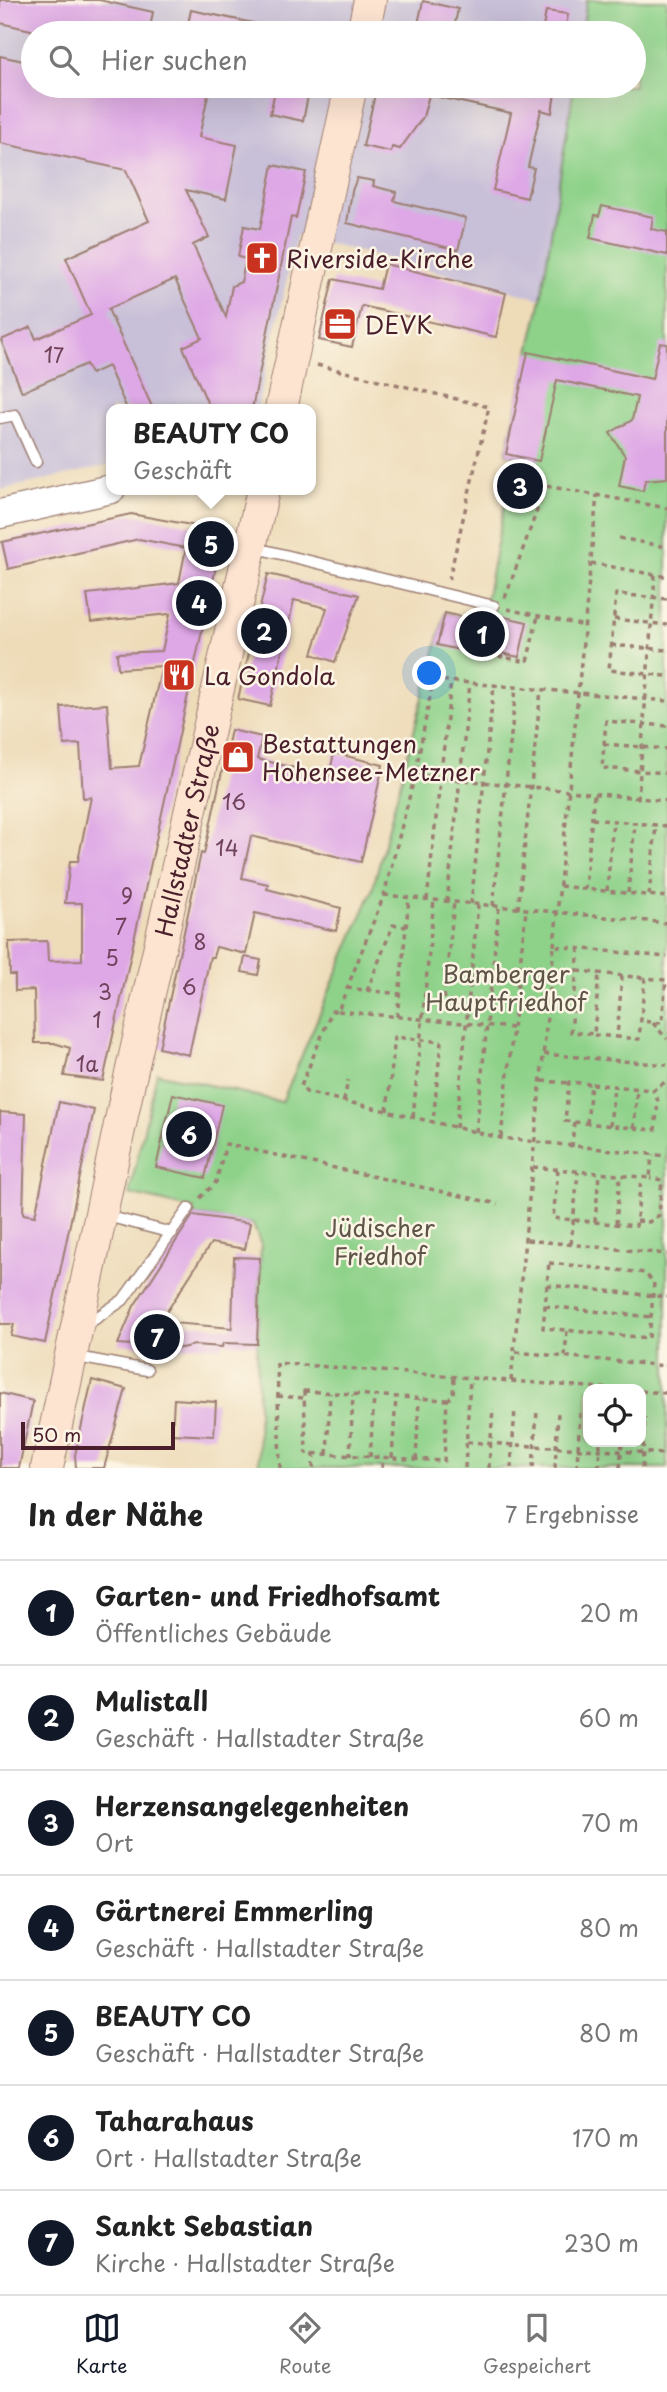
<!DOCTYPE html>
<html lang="de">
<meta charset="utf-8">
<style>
body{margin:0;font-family:"Playpen Sans",sans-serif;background:#f2f2f2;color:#222}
.controls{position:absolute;right:21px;bottom:21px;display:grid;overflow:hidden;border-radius:14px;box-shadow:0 7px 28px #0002}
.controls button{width:63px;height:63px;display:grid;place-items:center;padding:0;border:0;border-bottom:2px solid #e0e0e0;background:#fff;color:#222;font:35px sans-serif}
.scale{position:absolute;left:21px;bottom:18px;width:154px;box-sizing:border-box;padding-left:7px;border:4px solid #4a1f2b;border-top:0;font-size:19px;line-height:24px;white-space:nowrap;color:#4a1f2b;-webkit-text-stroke:5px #fcf5e5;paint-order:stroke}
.you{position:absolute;left:430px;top:674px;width:24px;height:24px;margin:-18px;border:5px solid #fff;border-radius:50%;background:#1a73e8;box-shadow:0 0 0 10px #1a73e833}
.badge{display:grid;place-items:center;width:46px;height:46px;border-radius:50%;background:#111827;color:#fff;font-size:23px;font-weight:700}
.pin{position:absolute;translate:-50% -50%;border:4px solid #fff;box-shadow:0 2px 7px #0006}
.popup{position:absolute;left:106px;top:404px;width:210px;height:91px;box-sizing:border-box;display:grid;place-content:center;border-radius:14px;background:#fff;filter:drop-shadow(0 2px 5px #0005);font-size:23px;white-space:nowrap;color:#767676}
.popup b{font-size:26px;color:#222}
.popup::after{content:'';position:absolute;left:50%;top:100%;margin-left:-14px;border:14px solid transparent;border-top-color:#fff}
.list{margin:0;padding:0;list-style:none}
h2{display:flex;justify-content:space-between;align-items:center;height:91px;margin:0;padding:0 28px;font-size:30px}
h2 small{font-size:23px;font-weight:400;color:#767676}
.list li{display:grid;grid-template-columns:46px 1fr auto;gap:21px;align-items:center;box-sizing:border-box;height:105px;padding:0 28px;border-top:2px solid #e0e0e0}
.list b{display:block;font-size:26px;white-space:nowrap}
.list p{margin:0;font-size:23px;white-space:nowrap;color:#767676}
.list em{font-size:23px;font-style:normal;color:#767676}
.icon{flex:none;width:38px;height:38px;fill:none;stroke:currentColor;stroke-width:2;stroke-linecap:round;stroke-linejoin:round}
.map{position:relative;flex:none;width:667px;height:1468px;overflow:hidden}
.search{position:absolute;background:#fff;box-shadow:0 7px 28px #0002;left:21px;right:21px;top:21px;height:77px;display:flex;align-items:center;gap:18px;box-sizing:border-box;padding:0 24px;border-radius:38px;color:#767676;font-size:26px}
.sheet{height:826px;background:#fff}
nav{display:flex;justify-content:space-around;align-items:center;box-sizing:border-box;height:98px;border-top:2px solid #e0e0e0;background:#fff;font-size:19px;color:#767676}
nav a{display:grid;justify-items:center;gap:4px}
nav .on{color:#111827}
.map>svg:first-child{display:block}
</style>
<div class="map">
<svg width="667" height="1468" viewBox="0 0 667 1468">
<rect width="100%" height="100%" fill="#fcf5e5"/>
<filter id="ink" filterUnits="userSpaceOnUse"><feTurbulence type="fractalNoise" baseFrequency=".0143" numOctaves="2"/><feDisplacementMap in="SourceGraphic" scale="14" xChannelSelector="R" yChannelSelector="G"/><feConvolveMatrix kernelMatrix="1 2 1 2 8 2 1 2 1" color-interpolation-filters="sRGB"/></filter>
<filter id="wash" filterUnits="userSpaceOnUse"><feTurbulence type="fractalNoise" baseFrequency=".00686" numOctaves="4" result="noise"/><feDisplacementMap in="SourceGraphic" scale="28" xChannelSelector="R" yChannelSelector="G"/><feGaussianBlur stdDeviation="1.57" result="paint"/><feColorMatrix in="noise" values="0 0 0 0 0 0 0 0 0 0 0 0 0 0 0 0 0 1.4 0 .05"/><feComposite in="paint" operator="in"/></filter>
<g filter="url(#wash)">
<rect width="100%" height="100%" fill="#eedcb9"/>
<path fill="#c8bfd8" d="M0,0H587L582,33H33V86H574L541,299L297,235L257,409H111V465L0,490Z"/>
<path fill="#8ed28a" stroke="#6c785a" stroke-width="2" fill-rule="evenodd" d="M587,0H667V1468H259L257,1344L261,1245L253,1224L192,1215L194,1209L129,1194L157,1073L282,1102L372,891L445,613L482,621L514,456L506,454L541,299L574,86H634V33H582ZM588,1389H641V1442H588Z"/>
<g id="blocks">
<g fill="#dea7e6">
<path d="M0,0H99L153,12L149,33H44L0,23Z"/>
<path d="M423,1L458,9L453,33H416Z"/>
<path d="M191,10L267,26L266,33H186Z"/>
<path d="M546,11L568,14L565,33H542Z"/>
<path d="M0,56L33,63V86H142L174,92L175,86H210L199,137L237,145L226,199L186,190L209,237L193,245L226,317L232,286L241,282L246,259L238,257L244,226L260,229L273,165L306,172L296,218L291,217L252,409H210L183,347L202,338L175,279L108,309L153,409H127L108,366L91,374L86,364L22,392L1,340L31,327L36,339L91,315L66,258L149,221L126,170L0,143Z"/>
<path d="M276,86H310L303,121L270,114Z"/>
<path d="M377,86L404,91V86H556L552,113L541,110L528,167L534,168L527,198L493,190L511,113L429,95L423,117L400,149L392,147L391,152L363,146Z"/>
<path d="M357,178L374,181L373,186L396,192L394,201L466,218L458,250L347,223L352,191Z"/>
<path d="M602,206L653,217L651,229L667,232V255L590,238L595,215L599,216Z"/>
<path d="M385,264L506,293L496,337L362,306L352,347L319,340L333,279L379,289Z"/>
<path d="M660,343L667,344V478L645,480L643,491L619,486L625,456L610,433L632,420L637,397L557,380L539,461L506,454L528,352L652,379Z"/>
<path d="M131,514L224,531L103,1081L64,1076L70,1048L54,1043H35L34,990L15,991V975H10L9,942L47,941L48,961L82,960V903H65L70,861H78L91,797L83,798L80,744L64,745L61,707L107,704L112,768L139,766L162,666L118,669L117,653L162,651L170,614L91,622L87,594L179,583L186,548L139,539L8,569L2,542Z"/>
<path d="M268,574L359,595L335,662L312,654L327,608L294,600L270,706L238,699Z"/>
<path d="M445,613L494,624L496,615L527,622L519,657L492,651L490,657L437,645Z"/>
<path d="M231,730L262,737L257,759L329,776L334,753L383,765L361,862L251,836L242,878L268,884L267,889L341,908L336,931L255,913L246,954L216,947L213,957H210L189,1055L159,1048L201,853L204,854Z"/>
<path d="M245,957L261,960L258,975L242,972Z"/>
<path d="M173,1094L222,1105L205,1178L156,1167Z"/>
<path d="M59,1102L94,1110L45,1343L11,1336L14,1324H0V1112L26,1114L23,1214L35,1216Z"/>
<path d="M193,1215L250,1223L245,1249L211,1243L160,1322L232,1328L234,1257L260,1258L257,1344L223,1343L222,1347L195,1345L181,1348L118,1344L134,1306Z"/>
<path d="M92,1380L126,1389L104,1468H76L75,1455Z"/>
<path d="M0,1393L33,1401L19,1468H0Z"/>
<path d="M174,1399L216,1402L214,1436L172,1434Z"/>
</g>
</g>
</g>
<g filter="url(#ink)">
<use href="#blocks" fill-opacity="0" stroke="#9c7e72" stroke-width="2"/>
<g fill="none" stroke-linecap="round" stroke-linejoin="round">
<defs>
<g id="service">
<path d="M0,418L15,415L36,462"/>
<path d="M252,547L494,606"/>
<path d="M103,1215L172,1233"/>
<path d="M83,1327L123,1300L189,1208"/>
<path d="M72,1356L147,1370"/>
</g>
<path id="tertiary" d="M0,514L111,489"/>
<g id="secondary">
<path d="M363,33L370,0"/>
<path d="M281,409L351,86"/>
<path id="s1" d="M47,1468L128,1087L263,490"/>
</g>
</defs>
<use href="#service" stroke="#9c7e72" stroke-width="13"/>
<use href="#tertiary" stroke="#9c7e72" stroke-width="31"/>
<use href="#secondary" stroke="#9c7e72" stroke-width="34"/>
<g stroke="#9c7e72" stroke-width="3.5" stroke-dasharray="5 5" stroke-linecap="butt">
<path d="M317,365L489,407L449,579"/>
<path d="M619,538L667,547"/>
<path d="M591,563L667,577"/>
<path d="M505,598L546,486L667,508"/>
<path d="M667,599L616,594L609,670L667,676"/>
<path d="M507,609L585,626"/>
<path d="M614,619L667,625"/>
<path d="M611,645L667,650"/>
<path d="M498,656L527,662L538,616"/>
<path d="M667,701L437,680L432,686L415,775L384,895L338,1011H332L301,1086L306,1092L501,1138L667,1156"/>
<path d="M667,726L606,721L602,768L667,773"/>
<path d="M604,744L667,749"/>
<path d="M415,775L667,801"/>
<path d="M594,795L585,889L667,897"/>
<path d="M638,799L655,575"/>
<path d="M592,819L667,826"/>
<path d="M560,886L585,889"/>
<path d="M607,891L613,821"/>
<path d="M628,893L635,823"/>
<path d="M384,895L667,923"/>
<path d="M649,895L656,825"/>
<path d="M427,900L451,681"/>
<path d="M447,902L470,683"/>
<path d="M471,904L494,685"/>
<path d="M493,906L516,688"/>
<path d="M518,909L541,690"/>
<path d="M554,946L597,495"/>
<path d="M579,948L571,1032L594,1034L599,973"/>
<path d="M578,971L645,978"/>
<path d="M622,976L617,1037L639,1039L645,978L666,980L662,1023L641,1021"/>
<path d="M347,988L400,994"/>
<path d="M367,991L393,925L406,927"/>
<path d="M444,999L454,902"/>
<path d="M338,1011L513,1028"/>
<path d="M397,1017L409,898"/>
<path d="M653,1023L667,1039"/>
<path d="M594,1035L617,1037"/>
<path d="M544,1054L667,1065"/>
<path d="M542,1081L569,1083"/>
<path d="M592,1084L653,1090L667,1081"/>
<path d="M344,1101L348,1080"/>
<path d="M387,1111L395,1037L441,1042L433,1122"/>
<path d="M413,1117L434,900"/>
<path d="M587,1123L591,1084L569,1082L565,1121L655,1130L658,1101L653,1090"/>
<path d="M610,1126L614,1086"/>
<path d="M456,1128L478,905"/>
<path d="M634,1128L637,1089"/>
<path d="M476,1132L499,907"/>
<path d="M501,1137L526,910"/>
<path d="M572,1147L574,1122"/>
<path d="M533,1167L650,1178L652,1154"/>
<path d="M558,1170L553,1218L636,1226L641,1178"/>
<path d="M200,1198L216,1182L226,1144L498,1204"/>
<path d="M637,1221L649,1222L659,1215L662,1180L650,1178"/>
<path d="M595,1222L599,1174"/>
<path d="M616,1224L620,1176"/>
<path d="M527,1240L667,1254"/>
<path d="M571,1244L578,1172"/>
<path d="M549,1263L645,1273L654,1283L649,1338L543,1328Z"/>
<path d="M547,1285L667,1297"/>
<path d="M545,1306L651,1317"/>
<path d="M516,1352L667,1366"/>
<path d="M565,1356L567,1330"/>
<path d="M511,1381L554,946L667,957"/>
<path d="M304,1391L447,1400L444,1461L306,1453Z"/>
<path d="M641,1391L667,1393"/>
<path d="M278,1396L304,1398"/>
<path d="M447,1400L453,1396L454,1377"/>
<path d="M467,1442L667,1454"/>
<path d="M327,1454L330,1393"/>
<path d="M350,1456L353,1395"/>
<path d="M370,1457L374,1396"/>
<path d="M392,1458L396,1398"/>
<path d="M416,1460L419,1399"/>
<path d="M280,1468L277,1363L614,1389"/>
<path d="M313,1468L314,1453"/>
<path d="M382,1468L383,1458"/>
<path d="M465,1468L470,1378"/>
<path d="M489,1468L493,1408"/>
<path d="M511,1468L515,1409"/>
<path d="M533,1468L537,1411"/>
<path d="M555,1468L558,1412"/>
<path d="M577,1468L580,1413"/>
<path d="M599,1468L600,1442"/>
<path d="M620,1468L622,1442"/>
<path d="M642,1468L645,1417"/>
<path d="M666,1468L667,1445"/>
</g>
<use href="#service" stroke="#fff" stroke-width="10"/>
<use href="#tertiary" stroke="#fff" stroke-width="28"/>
<use href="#secondary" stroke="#fde4d1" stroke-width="32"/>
</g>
</g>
<defs>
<symbol id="church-square" viewBox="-11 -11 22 22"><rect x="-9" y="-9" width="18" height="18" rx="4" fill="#c8321e" stroke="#fcf5e5"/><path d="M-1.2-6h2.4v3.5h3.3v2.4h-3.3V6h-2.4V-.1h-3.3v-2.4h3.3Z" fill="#fff"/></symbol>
<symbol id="office-square" viewBox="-11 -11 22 22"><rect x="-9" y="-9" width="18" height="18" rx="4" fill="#c8321e" stroke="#fcf5e5"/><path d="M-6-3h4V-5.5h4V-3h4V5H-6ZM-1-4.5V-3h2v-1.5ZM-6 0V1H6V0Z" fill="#fff"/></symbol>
<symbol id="restaurant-square" viewBox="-11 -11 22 22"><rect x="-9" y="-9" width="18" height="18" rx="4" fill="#c8321e" stroke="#fcf5e5"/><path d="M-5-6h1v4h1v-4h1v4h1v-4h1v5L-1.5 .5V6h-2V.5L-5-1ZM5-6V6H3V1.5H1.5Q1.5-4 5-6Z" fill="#fff"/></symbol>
<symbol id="shop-square" viewBox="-11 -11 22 22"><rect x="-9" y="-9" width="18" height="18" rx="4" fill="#c8321e" stroke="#fcf5e5"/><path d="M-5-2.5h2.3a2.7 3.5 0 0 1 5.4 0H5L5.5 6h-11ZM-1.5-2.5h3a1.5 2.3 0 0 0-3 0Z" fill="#fff"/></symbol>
</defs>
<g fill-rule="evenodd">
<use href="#church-square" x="243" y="239" width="38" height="38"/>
<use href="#office-square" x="321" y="305" width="38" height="38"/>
<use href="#restaurant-square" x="160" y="656" width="38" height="38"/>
<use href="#shop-square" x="219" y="738" width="38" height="38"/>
</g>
<g text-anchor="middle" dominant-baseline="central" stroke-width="5" stroke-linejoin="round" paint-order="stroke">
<g font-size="21" fill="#6f415a">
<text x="54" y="354">17</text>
<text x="234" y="801">16</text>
<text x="227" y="847">14</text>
<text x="127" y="895">9</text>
<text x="121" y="926">7</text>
<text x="200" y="941">8</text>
<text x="112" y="957">5</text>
<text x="189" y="986">6</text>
<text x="105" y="991">3</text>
<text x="97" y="1019">1</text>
<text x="87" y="1063">1a</text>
</g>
<g font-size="24" fill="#4a1f2b" stroke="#fcf5e5" text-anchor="start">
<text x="286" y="258">Riverside-Kirche</text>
<text x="364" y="324">DEVK</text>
<text x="204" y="675">La Gondola</text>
<text x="262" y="743">Bestattungen<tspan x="262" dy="28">Hohensee-Metzner</tspan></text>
</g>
<g font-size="24" fill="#4a1f2b" stroke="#fcf5e5">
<text stroke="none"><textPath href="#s1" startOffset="653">Hallstadter Straße</textPath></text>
</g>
<g font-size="24" fill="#5e5548" stroke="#fcf5e5">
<text x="506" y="973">Bamberger<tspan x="506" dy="28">Hauptfriedhof</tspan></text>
<text x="380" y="1227">Jüdischer<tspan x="380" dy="28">Friedhof</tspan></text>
</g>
</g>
</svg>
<div class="controls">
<button><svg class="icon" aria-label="locate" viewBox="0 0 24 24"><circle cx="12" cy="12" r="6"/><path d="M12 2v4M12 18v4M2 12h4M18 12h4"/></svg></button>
</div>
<div class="scale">50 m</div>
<div class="you"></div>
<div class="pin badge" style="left:482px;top:634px">1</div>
<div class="pin badge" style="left:264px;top:631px">2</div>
<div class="pin badge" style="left:520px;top:486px">3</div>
<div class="pin badge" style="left:199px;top:603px">4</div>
<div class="pin badge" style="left:211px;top:544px">5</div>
<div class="popup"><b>BEAUTY CO</b>Geschäft</div>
<div class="pin badge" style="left:189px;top:1134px">6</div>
<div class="pin badge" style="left:157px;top:1337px">7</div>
<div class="search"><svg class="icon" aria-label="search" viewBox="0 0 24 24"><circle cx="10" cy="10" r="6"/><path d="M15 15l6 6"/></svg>Hier suchen</div>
</div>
<section class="sheet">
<h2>In der Nähe<small>7 Ergebnisse</small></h2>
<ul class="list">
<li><span class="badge">1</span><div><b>Garten- und Friedhofsamt</b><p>Öffentliches Gebäude</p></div><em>20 m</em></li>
<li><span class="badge">2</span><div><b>Mulistall</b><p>Geschäft · Hallstadter Straße</p></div><em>60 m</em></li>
<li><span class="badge">3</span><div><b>Herzensangelegenheiten</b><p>Ort</p></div><em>70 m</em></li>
<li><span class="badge">4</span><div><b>Gärtnerei Emmerling</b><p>Geschäft · Hallstadter Straße</p></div><em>80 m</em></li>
<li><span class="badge">5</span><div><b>BEAUTY CO</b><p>Geschäft · Hallstadter Straße</p></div><em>80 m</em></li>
<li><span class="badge">6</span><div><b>Taharahaus</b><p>Ort · Hallstadter Straße</p></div><em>170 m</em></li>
<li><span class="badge">7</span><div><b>Sankt Sebastian</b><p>Kirche · Hallstadter Straße</p></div><em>230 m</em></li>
</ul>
</section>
<nav>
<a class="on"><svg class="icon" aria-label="map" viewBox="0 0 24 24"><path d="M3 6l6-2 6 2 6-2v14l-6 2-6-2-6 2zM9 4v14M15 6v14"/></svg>Karte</a>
<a><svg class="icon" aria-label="directions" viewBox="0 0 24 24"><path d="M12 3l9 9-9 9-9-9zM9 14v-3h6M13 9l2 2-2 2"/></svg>Route</a>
<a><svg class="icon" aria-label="saved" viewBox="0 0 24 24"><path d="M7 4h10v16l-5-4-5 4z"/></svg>Gespeichert</a>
</nav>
